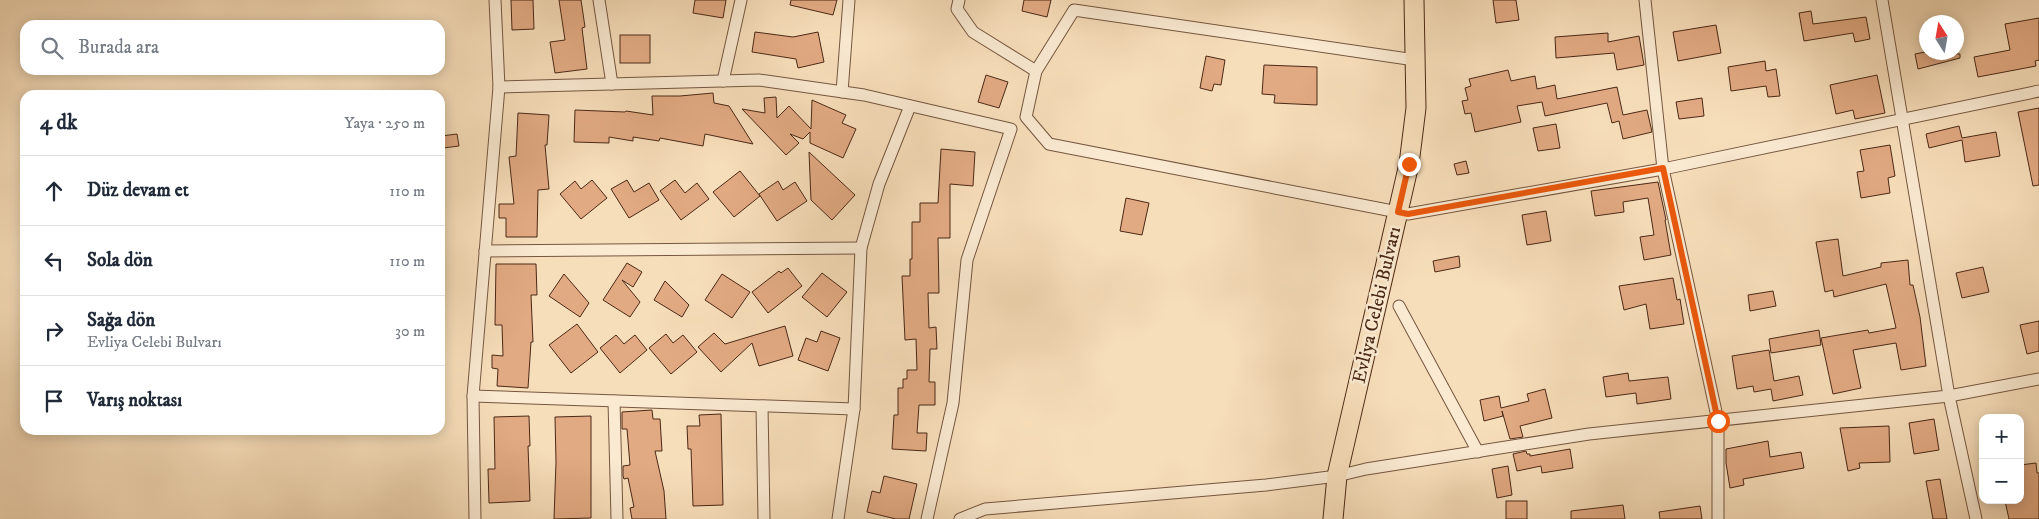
<!DOCTYPE html>
<html lang="tr">
<meta charset="utf-8">
<style>
body{margin:0;font-family:"IM FELL DW Pica",serif;background:#f2f2f3;color:#1f2937}
.controls{position:absolute;right:15px;bottom:15px;display:grid;overflow:hidden;border-radius:10px;box-shadow:0 2px 12px #0003}
.controls button{width:45px;height:45px;display:grid;place-items:center;padding:0;border:0;border-bottom:1px solid #e0e1e3;background:#fff;color:#1f2937;font:25px sans-serif}
.compass{position:absolute;left:1919px;top:15px;width:45px;height:45px;border-radius:50%;background:#fff;box-shadow:0 2px 12px #0003;rotate:349deg}
.stop{position:absolute;width:15px;height:15px;margin:-11px;border:4px solid #ea580c;border-radius:50%;background:#fff}
.stop.end{background:#ea580c;border-color:#fff;box-shadow:0 1px 5px #0008}
.list{margin:0;padding:0;list-style:none}
h2{display:flex;justify-content:space-between;align-items:center;height:65px;margin:0;padding:0 20px;font-size:21px}
h2 small{font-size:16px;font-weight:400;color:#747a83}
.list li{display:grid;grid-template-columns:32px 1fr auto;gap:15px;align-items:center;box-sizing:border-box;height:70px;padding:0 20px;border-top:1px solid #e0e1e3}
.list b{display:block;font-size:19px;white-space:nowrap}
.list p{margin:0;font-size:16px;white-space:nowrap;color:#747a83}
.list em{font-size:16px;font-style:normal;color:#747a83}
.icon{flex:none;width:28px;height:28px;fill:none;stroke:currentColor;stroke-width:2;stroke-linecap:round;stroke-linejoin:round}
.map{position:relative;flex:none;width:2039px;height:519px;overflow:hidden}
.search{position:absolute;background:#fff;box-shadow:0 2px 12px #0003;left:20px;top:20px;width:425px;height:55px;display:flex;align-items:center;gap:12px;box-sizing:border-box;padding:0 18px;border-radius:15px;color:#747a83;font-size:19px}
.panel{position:absolute;background:#fff;box-shadow:0 2px 12px #0003;left:20px;top:90px;width:425px;height:345px;border-radius:15px}
.map>svg:first-child{display:block}
</style>
<div class="map">
<svg width="2039" height="519" viewBox="0 0 2039 519">
<rect width="100%" height="100%" fill="#f7deba"/>
<filter id="stains"><feTurbulence type="fractalNoise" baseFrequency=".004" numOctaves="4"/><feColorMatrix values="0 0 0 0 .2 0 0 0 0 .09 0 0 0 0 .02 0 0 0 .5 -.17"/></filter>
<radialGradient id="worn" r=".72"><stop offset=".6" stop-color="#630" stop-opacity="0"/><stop offset="1" stop-color="#630" stop-opacity=".3"/></radialGradient>
<g fill="#e2aa83" stroke="#4b2816">
<path d="M511,0H533L534,29L512,30Z"/>
<path d="M559,0H581L585,27L582,28L587,69L555,73L550,42L565,40Z"/>
<path d="M695,0H726L723,18L693,13Z"/>
<path d="M791,0H837L833,15L790,5Z"/>
<path d="M1024,0H1051L1047,17L1022,11Z"/>
<path d="M1493,0H1516L1519,20L1496,23Z"/>
<path d="M1811,11L1813,24L1866,17L1870,39L1855,42L1853,33L1804,41L1799,13Z"/>
<path d="M2039,18V60L2035,61L2036,66L1978,77L1974,57L2010,50L2005,24Z"/>
<path d="M1716,25L1721,53L1678,61L1673,32Z"/>
<path d="M755,32L793,37L818,32L824,62L798,68L796,59L752,52Z"/>
<path d="M1608,33V42L1639,36L1644,65L1617,70L1614,53L1556,58L1555,37Z"/>
<rect x="620" y="35" width="30" height="28"/>
<path d="M1925,52L1960,54V58L1918,69L1915,54Z"/>
<path d="M1206,56L1225,60L1221,85L1214,84L1212,91L1200,88Z"/>
<path d="M1765,61L1766,71L1776,69L1780,96L1768,97L1766,86L1731,91L1728,67Z"/>
<path d="M1264,65L1317,67V105L1274,103L1275,95L1262,94Z"/>
<path d="M1508,70L1511,81L1535,76L1537,89L1555,85L1557,99L1617,87L1623,115L1647,110L1652,132L1623,139L1619,121L1612,123L1607,103L1545,116L1542,102L1517,106L1521,122L1475,132L1471,113L1465,114L1462,101L1468,100L1465,88L1471,86L1469,79Z"/>
<path d="M986,75L1008,82L999,108L978,102Z"/>
<path d="M1877,75L1885,113L1855,119L1853,110L1836,114L1830,85Z"/>
<path d="M713,93L714,103L729,106L753,144L705,134L703,146L660,138L659,141L633,137V141L609,137V143L574,142L575,110L625,112L626,111L653,115L652,96H680Z"/>
<path d="M776,97L777,118L789,106L811,129L812,100L846,115L842,123L856,129L843,158L810,143V132L803,139L790,134L799,143L786,155L742,109L765,113L764,98Z"/>
<path d="M1702,98L1704,116L1679,119L1676,102Z"/>
<path d="M2039,108V185L2033,186L2018,112Z"/>
<path d="M518,113L549,115L547,145H545L549,189L538,190L537,237H506V218H499V204H514L509,157L516,156Z"/>
<path d="M1556,124L1560,148L1538,151L1533,128Z"/>
<path d="M1959,126L1962,138L1996,132L2000,156L1965,162L1962,140L1929,148L1926,134Z"/>
<path d="M457,134L459,146L443,148L441,136Z"/>
<path d="M1890,145L1895,176L1888,178L1890,193L1861,198L1857,172L1864,171L1860,150Z"/>
<path d="M941,149L975,152L973,186L950,184V238H938L939,293H928L929,328L936,327L937,349H930L929,382H935V405H919L917,433H927L926,451L892,449L894,415H898V388H903V379H907V370H917L916,339L905,340L902,276H910V259H912V222H920V203H938Z"/>
<path d="M809,152L855,195L832,220L811,200Z"/>
<path d="M1466,161L1469,173L1457,175L1454,164Z"/>
<path d="M740,171L760,196L734,217L713,192Z"/>
<path d="M592,180L607,198L581,219L560,194L575,181L581,189Z"/>
<path d="M627,180L634,192L649,183L659,200L629,218L611,189Z"/>
<path d="M675,180L685,193L697,183L709,199L681,220L660,191Z"/>
<path d="M778,181L783,190L795,182L807,201L777,221L759,194Z"/>
<path d="M1658,182L1666,220H1665L1671,255L1644,260L1640,237L1654,235L1648,198L1623,202L1624,212L1595,216L1591,191Z"/>
<path d="M1126,198L1149,203L1142,235L1120,231Z"/>
<path d="M1546,211L1551,241L1527,245L1522,215Z"/>
<path d="M1838,239L1843,276L1881,267V263L1908,260L1910,285H1913L1920,317L1926,366L1901,370L1896,343L1853,350L1861,388L1833,394L1821,338L1868,330L1869,333L1896,328L1886,284L1834,297L1833,290L1825,292L1816,242Z"/>
<path d="M1459,256L1460,267L1435,272L1433,261Z"/>
<path d="M627,263L642,272L633,287L622,280L640,302L630,317L603,300Z"/>
<path d="M496,264H536L537,295H531L533,342H531L528,388L497,386L498,369L492,368V355L503,356L502,325H495Z"/>
<path d="M1983,267L1989,292L1962,298L1956,273Z"/>
<path d="M788,268L802,286L768,313L752,292L779,271L781,273Z"/>
<path d="M822,273L847,292L827,317L802,297Z"/>
<path d="M564,274L589,303L580,317L549,296Z"/>
<path d="M722,274L750,292L732,318L705,300Z"/>
<path d="M1673,278L1677,300L1680,299L1684,324L1650,329L1646,304L1624,310L1619,286Z"/>
<path d="M665,281L689,305L682,317L654,300Z"/>
<path d="M1773,291L1776,306L1750,311L1748,295Z"/>
<path d="M2039,321V351L2027,354L2020,325Z"/>
<path d="M577,324L598,352L571,373L549,345Z"/>
<path d="M785,326L793,356L759,366L752,343L721,372L698,347L714,333L725,344Z"/>
<path d="M1819,330L1821,345L1771,353L1769,339Z"/>
<path d="M821,331L840,338L828,371L798,360L806,338L817,342Z"/>
<path d="M666,334L673,343L683,335L697,352L671,374L649,348Z"/>
<path d="M616,335L624,344L635,335L647,350L620,373L600,348Z"/>
<path d="M1769,350L1774,381L1799,376L1803,395L1773,401L1771,389L1754,392L1753,386L1737,389L1732,356Z"/>
<path d="M1628,373L1629,381L1668,377L1671,399L1637,404L1636,393L1606,397L1603,377Z"/>
<path d="M1545,389L1552,418L1520,426L1523,437L1510,439L1502,411L1503,416L1484,421L1480,400L1499,396L1501,408L1529,401L1527,394Z"/>
<path d="M652,410L653,419H660L662,451H655L664,491L666,519H632L630,508L634,507L628,478L624,479L623,476V466L630,465L627,429H622V412Z"/>
<path d="M721,414L723,505L693,506L691,449H688L687,426H700L699,415Z"/>
<path d="M529,416L530,446H528L530,501L489,503L488,469H495L494,417Z"/>
<path d="M591,416V518L554,519L556,462L555,417Z"/>
<path d="M1934,419L1939,450L1914,454L1909,423Z"/>
<path d="M1889,426L1890,462L1859,463L1860,468L1848,471L1840,428Z"/>
<path d="M1768,441L1770,457L1801,452L1804,468L1743,479L1744,485L1730,488L1726,463V449Z"/>
<path d="M1570,449L1573,468L1542,473L1541,466L1517,471L1513,454L1526,451L1527,454H1530V456Z"/>
<path d="M2036,463L2037,473H2039V519H2009L2005,501L2020,500V465Z"/>
<path d="M1508,466L1512,495L1497,498L1492,469Z"/>
<path d="M884,476L917,484L909,519H896L867,512L872,491L880,493Z"/>
<path d="M1940,479L1947,519H1933L1926,481Z"/>
<rect x="1506" y="501" width="21" height="18"/>
<path d="M1623,505L1625,519H1571V511Z"/>
<path d="M1700,506L1702,519H1660L1659,512Z"/>
</g>
<g fill="none" stroke-linecap="round" stroke-linejoin="round">
<defs>
<g id="minor">
<path d="M599,0L612,84"/>
<path d="M959,0L957,9L973,32L1036,71"/>
<path d="M1645,0L1663,169L1718,421V519"/>
<path d="M1882,0L1949,396L1976,519"/>
<path d="M1415,60L1074,10L1036,71L1026,117L1049,144L1408,214L1663,169L2039,91"/>
<path d="M723,81L741,0"/>
<path d="M499,87L759,80L864,95L1011,129L967,260L953,403L927,519"/>
<path d="M842,92L849,0"/>
<path d="M485,251L861,248"/>
<path d="M1399,306L1478,452"/>
<path d="M473,396L854,409"/>
<path d="M614,401L617,519"/>
<path d="M762,406L764,519"/>
<path d="M475,519L473,396L499,87L495,0"/>
<path d="M838,519L854,409L861,248L879,184L910,106"/>
<path d="M960,519L985,509L1266,485L1337,476L1366,469L1589,434L1949,396L2039,379"/>
</g>
<path id="primary" d="M1333,519L1337,476L1409,164L1416,108L1414,0"/>
</defs>
<use href="#minor" stroke="#76563f" stroke-width="13"/>
<use href="#primary" stroke="#4b2816" stroke-width="21"/>
<use href="#minor" stroke="#faead2" stroke-width="11"/>
<use href="#primary" stroke="#f7deba" stroke-width="19"/>
</g>
<g fill="none" stroke-linecap="round" stroke-linejoin="round">
<path stroke="#ea580c" stroke-width="6" d="M1409,164L1398,212L1408,214L1663,168L1718,421"/>
</g>
<g text-anchor="middle" dominant-baseline="central" stroke-width="5" stroke-linejoin="round" paint-order="stroke">
<g font-size="19" fill="#4b2816" stroke="#faead2">
<text transform="translate(1377 305) rotate(-77)">Evliya Celebi Bulvarı</text>
</g>
</g>
<rect width="100%" height="100%" filter="url(#stains)"/>
<rect width="100%" height="100%" fill="url(#worn)"/>
</svg>
<div class="controls">
<button>+</button>
<button>−</button>
</div>
<svg class="compass" viewBox="-18 -18 36 36"><path d="M0-13l5 13h-10z" fill="#e53935"/><path d="M0 13l5-13h-10z" fill="#747a83"/></svg>
<div class="stop" style="left:1718px;top:421px"></div>
<div class="stop end" style="left:1409px;top:164px"></div>
<div class="search"><svg class="icon" aria-label="search" viewBox="0 0 24 24"><circle cx="10" cy="10" r="6"/><path d="M15 15l6 6"/></svg>Burada ara</div>
<section class="panel">
<h2>4 dk<small>Yaya · 250 m</small></h2>
<ul class="list">
<li><svg class="icon" aria-label="ahead" viewBox="0 0 24 24"><path d="M12 20V5M6 11l6-6 6 6"/></svg><div><b>Düz devam et</b></div><em>110 m</em></li>
<li><svg class="icon" aria-label="left" viewBox="0 0 24 24"><path d="M17 20v-9H6M10 6l-5 5 5 5"/></svg><div><b>Sola dön</b></div><em>110 m</em></li>
<li><svg class="icon" aria-label="right" viewBox="0 0 24 24"><path d="M7 20v-9h11M14 6l5 5-5 5"/></svg><div><b>Sağa dön</b><p>Evliya Celebi Bulvarı</p></div><em>30 m</em></li>
<li><svg class="icon" aria-label="arrive" viewBox="0 0 24 24"><path d="M6 21V4h12l-3 4 3 4H6"/></svg><div><b>Varış noktası</b></div></li>
</ul>
</section>
</div>
